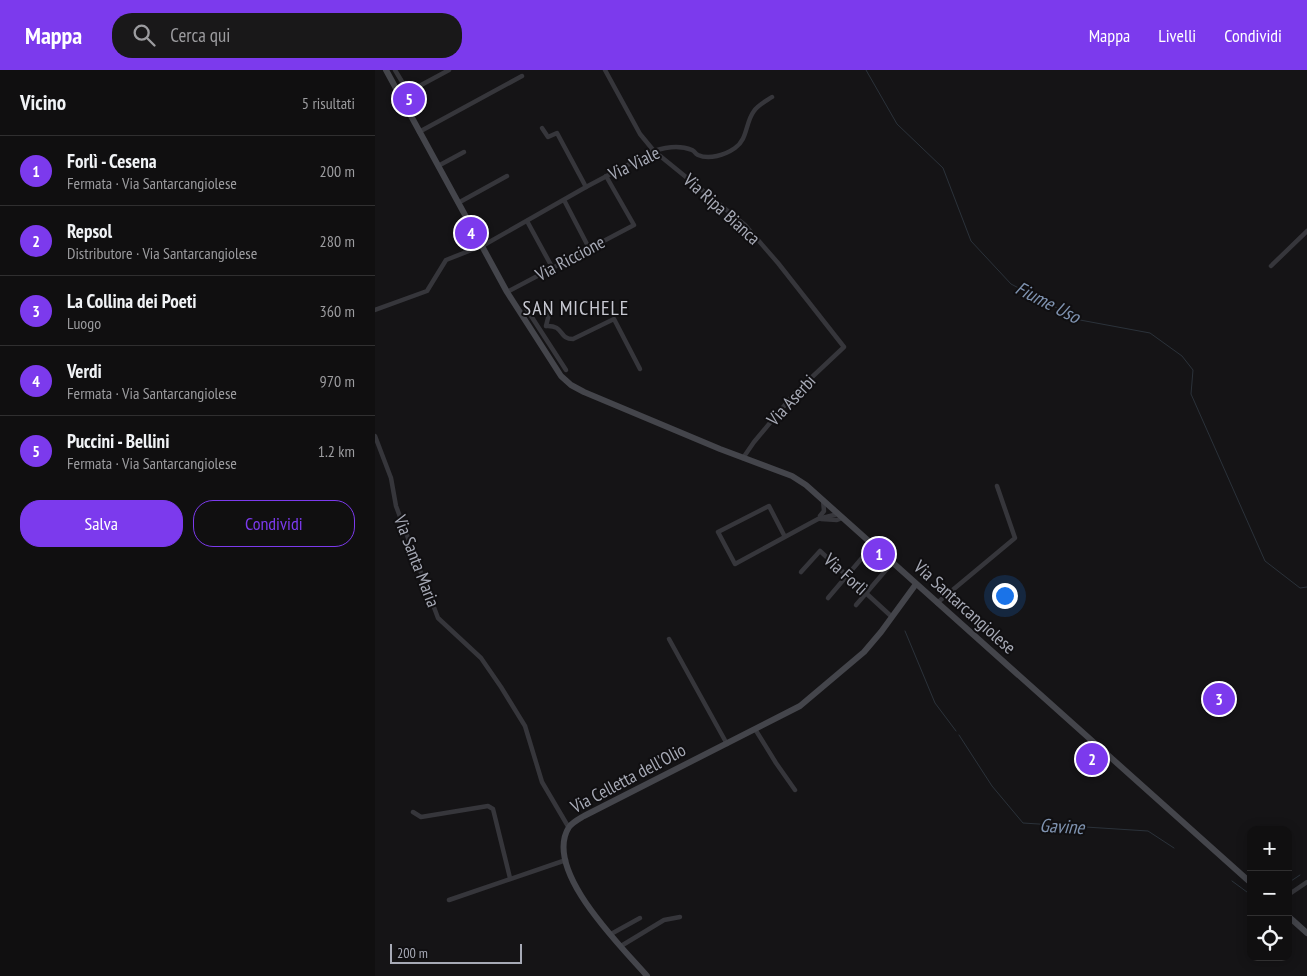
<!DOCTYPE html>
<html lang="it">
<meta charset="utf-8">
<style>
body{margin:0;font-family:"PT Sans Narrow",sans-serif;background:#191819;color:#f1f3f6}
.controls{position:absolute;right:15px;bottom:15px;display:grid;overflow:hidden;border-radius:10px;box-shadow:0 2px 12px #0003}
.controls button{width:45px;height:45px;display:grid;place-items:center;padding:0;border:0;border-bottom:1px solid #302f30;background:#100f10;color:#f1f3f6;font:25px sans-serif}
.scale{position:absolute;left:15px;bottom:12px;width:132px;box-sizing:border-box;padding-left:5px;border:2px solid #a7aab6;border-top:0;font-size:14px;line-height:18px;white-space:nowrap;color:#a7aab6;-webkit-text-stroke:4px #100f11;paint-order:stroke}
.you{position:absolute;left:629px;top:525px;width:18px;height:18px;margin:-12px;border:4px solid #fff;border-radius:50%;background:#1a73e8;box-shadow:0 0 0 8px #1a73e833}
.badge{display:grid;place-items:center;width:32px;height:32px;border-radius:50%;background:#7c3aed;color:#fff;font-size:16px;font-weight:700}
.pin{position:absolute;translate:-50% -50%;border:2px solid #fff;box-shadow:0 1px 5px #0006}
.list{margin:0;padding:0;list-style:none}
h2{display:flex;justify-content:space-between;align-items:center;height:65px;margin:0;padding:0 20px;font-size:21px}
h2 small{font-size:16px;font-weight:400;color:#9c9c9f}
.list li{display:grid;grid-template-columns:32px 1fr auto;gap:15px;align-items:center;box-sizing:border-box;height:70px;padding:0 20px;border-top:1px solid #302f30}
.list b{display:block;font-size:19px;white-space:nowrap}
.list p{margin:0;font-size:16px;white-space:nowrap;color:#9c9c9f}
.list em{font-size:16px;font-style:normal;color:#9c9c9f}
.actions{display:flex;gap:10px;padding:15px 20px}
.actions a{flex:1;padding:11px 0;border:1px solid #7c3aed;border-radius:20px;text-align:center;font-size:18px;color:#7c3aed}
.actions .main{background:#7c3aed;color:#fff}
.icon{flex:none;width:28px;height:28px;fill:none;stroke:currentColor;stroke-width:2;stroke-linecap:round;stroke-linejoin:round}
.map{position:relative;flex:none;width:932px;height:906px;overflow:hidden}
header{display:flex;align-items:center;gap:30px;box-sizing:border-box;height:70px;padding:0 25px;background:#7c3aed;color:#fff}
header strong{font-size:24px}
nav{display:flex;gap:28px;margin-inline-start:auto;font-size:18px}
.search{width:350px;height:45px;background:#191819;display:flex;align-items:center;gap:12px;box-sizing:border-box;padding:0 18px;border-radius:20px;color:#9c9c9f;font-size:19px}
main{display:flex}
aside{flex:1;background:#100f10}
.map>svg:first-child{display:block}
</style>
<header>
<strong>Mappa</strong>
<div class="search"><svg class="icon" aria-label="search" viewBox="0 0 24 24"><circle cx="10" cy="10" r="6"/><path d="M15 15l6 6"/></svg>Cerca qui</div>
<nav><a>Mappa</a><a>Livelli</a><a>Condividi</a></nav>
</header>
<main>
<aside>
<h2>Vicino<small>5 risultati</small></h2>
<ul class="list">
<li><span class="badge">1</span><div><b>Forlì - Cesena</b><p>Fermata · Via Santarcangiolese</p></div><em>200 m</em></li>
<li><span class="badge">2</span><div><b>Repsol</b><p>Distributore · Via Santarcangiolese</p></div><em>280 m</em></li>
<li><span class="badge">3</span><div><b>La Collina dei Poeti</b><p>Luogo</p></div><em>360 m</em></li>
<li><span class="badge">4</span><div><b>Verdi</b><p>Fermata · Via Santarcangiolese</p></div><em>970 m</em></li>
<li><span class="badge">5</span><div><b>Puccini - Bellini</b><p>Fermata · Via Santarcangiolese</p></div><em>1.2 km</em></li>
</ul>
<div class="actions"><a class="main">Salva</a><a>Condividi</a></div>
</aside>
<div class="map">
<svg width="932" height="906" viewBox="0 0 932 906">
<rect width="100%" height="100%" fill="#151416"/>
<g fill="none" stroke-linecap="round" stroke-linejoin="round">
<g stroke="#2b323a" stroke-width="1">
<path d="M491,0L522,54L568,98L596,171L636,214L705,250L775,263L807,286L818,300L816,324L890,491L925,518L932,517"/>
<path d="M530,561L560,633L581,661"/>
<path d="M584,665L617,716L648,753L773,761L799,778"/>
<path d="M857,811L876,825"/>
<path d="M913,813L925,805"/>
</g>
<g stroke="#36363b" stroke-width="4.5">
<path d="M20,0L32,20L35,21L74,0"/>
<path d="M230,0L265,64L279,81L370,155L403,193L469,277L419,324L379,372L368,388"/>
<path d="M167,58L173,67L182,63L211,117"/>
<path d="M44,62L147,6"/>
<path d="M63,96L89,82"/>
<path d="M189,130L214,178"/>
<path d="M83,133L132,106"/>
<path d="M152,151L177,197"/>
<path d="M896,196L932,161"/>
<path d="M132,222L259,155L231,106"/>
<path d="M149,235L191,300"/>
<path d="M0,240L52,221L71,190L109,175L211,117L279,81C291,77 305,75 317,80C321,82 319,83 323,85C334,90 350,85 360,78C373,69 370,53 379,41C383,35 391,31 397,27"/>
<path d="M171,256C190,255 183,269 198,269L239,249L265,299"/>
<path d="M171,256L175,240"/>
<path d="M0,366L16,408L21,436L63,548L106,588L126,617L150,656L167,712L194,758"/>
<path d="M445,446L449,441L448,430"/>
<path d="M446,449L462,450L467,448"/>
<path d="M410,467L394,436L343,462L360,494L443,449L463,444"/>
<path d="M426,502L445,481L517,547"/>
<path d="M453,528L498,475"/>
<path d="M562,533L640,468L622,416"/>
<path d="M481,535L517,493"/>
<path d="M294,569L352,674"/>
<path d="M380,659L401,693L420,720"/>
<path d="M38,742L46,747L113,736L118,739L135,808"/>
<path d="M913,825L932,812"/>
<path d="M74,830L191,790"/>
<path d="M236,864L265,848"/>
<path d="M246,876L289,850L305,847"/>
</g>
<g stroke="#44454b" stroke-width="6">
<path d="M11,0L132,222L186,306L196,315L209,322L345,379L417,406L431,415L876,813"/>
<path d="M913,846L932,863"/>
<path d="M272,906C247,877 167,800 194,757C198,752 204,749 209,746L425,636L489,582L506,562L541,514"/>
</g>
</g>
<g text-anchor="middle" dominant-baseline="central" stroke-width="4" stroke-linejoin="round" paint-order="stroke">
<g font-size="18" fill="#a7aab6" stroke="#100f11">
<text transform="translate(259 93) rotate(-26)">Via Viale</text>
<text transform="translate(347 139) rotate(42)">Via Ripa Bianca</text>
<text transform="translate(195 188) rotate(-28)">Via Riccione</text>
<text transform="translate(416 330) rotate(-47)">Via Aserbi</text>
<text transform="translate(42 491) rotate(69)">Via Santa Maria</text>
<text transform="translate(471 504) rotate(42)">Via Forlì</text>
<text transform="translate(590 537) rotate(42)">Via Santarcangiolese</text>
<text transform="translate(253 708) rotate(-28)">Via Celletta dell'Olio</text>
</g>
<g font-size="19" font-style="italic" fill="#7f93b0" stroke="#100f11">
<text transform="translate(673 232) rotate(27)">Fiume Uso</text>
<text transform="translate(687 756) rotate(3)">Gavine</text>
</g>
<g font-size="20" letter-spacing="1" fill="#c8c9d2" stroke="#100f11">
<text x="201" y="238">SAN MICHELE</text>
</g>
</g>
</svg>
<div class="controls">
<button>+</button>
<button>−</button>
<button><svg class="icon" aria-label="locate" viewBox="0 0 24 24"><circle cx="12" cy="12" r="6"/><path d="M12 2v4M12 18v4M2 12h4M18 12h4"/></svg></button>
</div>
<div class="scale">200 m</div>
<div class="you"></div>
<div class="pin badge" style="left:504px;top:484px">1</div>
<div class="pin badge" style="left:717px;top:689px">2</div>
<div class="pin badge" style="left:844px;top:629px">3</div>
<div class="pin badge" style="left:96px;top:163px">4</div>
<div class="pin badge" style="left:34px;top:29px">5</div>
</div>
</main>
